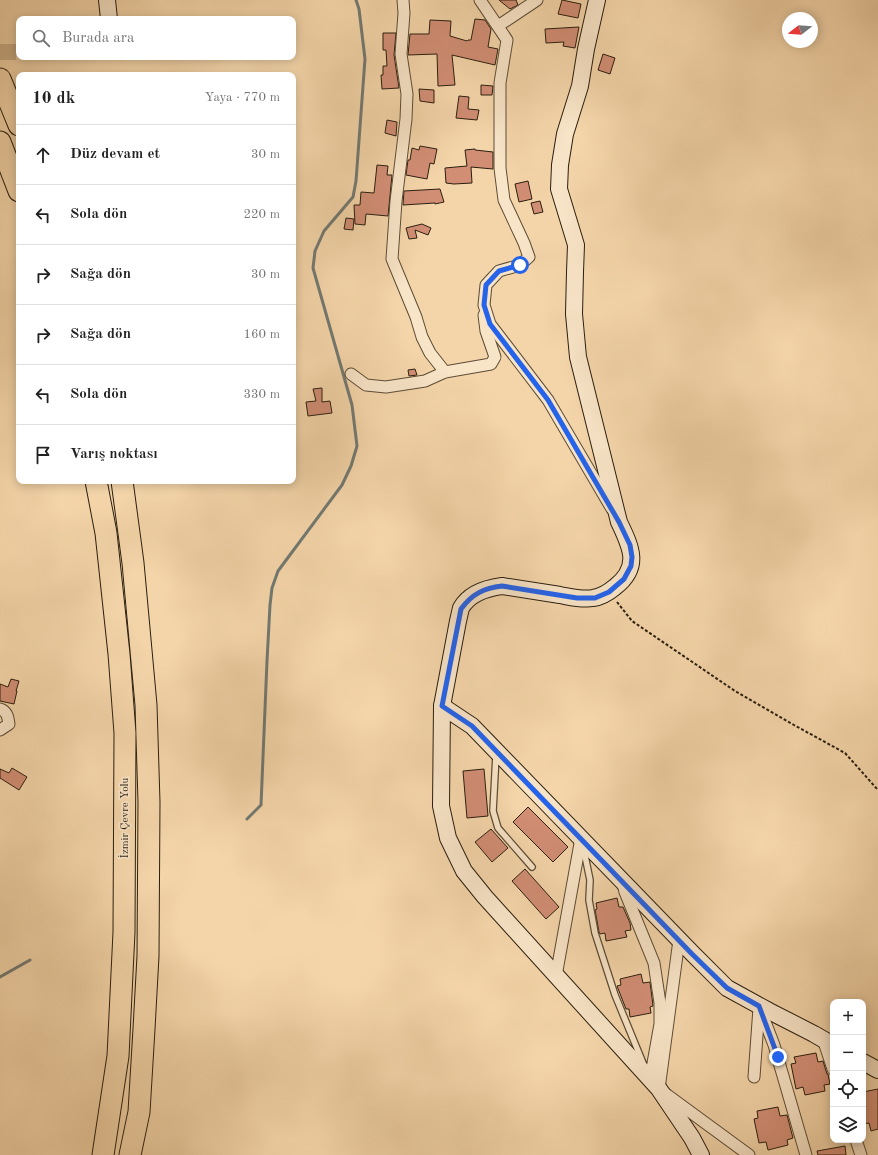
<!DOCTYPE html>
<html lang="tr">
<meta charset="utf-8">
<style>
body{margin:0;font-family:"Old Standard TT",serif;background:#f6f6f6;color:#222}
.controls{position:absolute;right:12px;bottom:12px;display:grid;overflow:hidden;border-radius:8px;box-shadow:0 2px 10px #0003}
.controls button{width:36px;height:36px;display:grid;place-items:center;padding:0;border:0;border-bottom:1px solid #e0e0e0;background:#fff;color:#222;font:20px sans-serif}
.compass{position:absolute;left:782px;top:12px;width:36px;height:36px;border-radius:50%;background:#fff;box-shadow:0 2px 10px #0003;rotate:253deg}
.stop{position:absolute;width:12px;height:12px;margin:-9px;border:3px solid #2563eb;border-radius:50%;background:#fff}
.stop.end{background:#2563eb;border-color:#fff;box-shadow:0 1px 4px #0008}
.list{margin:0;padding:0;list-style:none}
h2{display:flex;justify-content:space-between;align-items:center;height:52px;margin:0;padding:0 16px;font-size:17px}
h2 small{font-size:13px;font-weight:400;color:#767676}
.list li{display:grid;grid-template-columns:26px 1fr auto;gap:12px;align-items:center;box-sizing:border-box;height:60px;padding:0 16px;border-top:1px solid #e0e0e0}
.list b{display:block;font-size:15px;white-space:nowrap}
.list em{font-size:13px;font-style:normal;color:#767676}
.icon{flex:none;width:22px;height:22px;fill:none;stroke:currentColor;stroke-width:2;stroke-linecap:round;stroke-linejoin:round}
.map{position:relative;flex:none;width:878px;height:1155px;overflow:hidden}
.search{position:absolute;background:#fff;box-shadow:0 2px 10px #0003;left:16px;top:16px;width:280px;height:44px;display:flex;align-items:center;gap:10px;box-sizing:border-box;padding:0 14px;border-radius:8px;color:#767676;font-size:15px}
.panel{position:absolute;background:#fff;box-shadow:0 2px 10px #0003;left:16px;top:72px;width:280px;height:412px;border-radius:8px}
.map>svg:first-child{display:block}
</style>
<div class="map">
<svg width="878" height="1155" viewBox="0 0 878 1155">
<rect width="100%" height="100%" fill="#f4d5a9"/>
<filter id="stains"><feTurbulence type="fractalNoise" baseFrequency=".005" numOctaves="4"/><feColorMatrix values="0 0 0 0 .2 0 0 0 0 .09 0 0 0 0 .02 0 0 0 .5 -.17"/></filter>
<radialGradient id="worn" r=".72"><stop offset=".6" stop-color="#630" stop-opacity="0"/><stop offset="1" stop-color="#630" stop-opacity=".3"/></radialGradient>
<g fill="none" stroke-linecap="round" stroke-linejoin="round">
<g stroke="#727972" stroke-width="3">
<path d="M247,819L261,805L267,661L270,605L272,588L278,571L342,485L351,466L357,446L352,405L313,268L315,251L324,231L353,197L356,181L365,59L359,9L356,0"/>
<path d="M0,977L30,960"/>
</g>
</g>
<g fill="#d28e75" stroke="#2a1e0f">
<path d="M499,0H516L518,5L510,9Z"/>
<path d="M562,0L581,4L578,18L558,14Z"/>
<path d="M475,19L485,20L491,29L488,47L498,49L495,65L452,55L455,85L438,86L437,54L408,55L410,34H429L430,20L451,21L450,36L467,41L468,40H471Z"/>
<path d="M579,27L575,48L563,46L564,42L546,43L545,29Z"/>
<path d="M383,33H396L394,55L399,88L382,89L381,75H383V66H387L386,50H383Z"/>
<path d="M603,54L615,58L610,74L598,70Z"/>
<path d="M481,85L493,86L492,95H481Z"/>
<path d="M419,89L434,90V103L420,101Z"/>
<path d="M459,96L469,97L468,109L479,110L477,120L456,118Z"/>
<path d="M387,120L397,122L396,136L385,133Z"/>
<path d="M420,146L437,149L434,164L430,163L427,179L406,175L408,160H410L412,148L419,150Z"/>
<path d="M475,149V150L493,152V169L471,167L472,183L454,184L446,183L445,168L467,166L465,150Z"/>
<path d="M377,165L388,166L387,175H392L388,216L366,214L365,225L355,224L354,205H360L361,192L374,193Z"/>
<path d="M528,181L532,199L519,202L515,184Z"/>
<path d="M440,189L444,202L435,204V203L403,205L404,191Z"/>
<path d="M540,201L543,212L534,214L531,203Z"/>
<path d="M346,218L354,219L353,230L344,229Z"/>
<path d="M422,224L431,228L428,235L415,230L417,238L409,239L406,228Z"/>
<path d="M415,369L417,375L409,376L408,370Z"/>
<path d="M322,388V402L330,401L332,413L308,416L306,402L316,401L313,389Z"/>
<path d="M11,679L19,681L16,691H17L14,704L0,701V684L8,687Z"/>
<path d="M12,768L27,777L19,790L0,778V769L9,773Z"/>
<path d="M484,769L488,816L467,818L463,771Z"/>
<path d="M528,807L568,847L553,862L513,822Z"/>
<path d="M491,829L508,848L492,862L475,842Z"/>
<path d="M525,869L559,907L546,919L512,881Z"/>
<path d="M617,898L619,907H623L630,923L631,930L625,931L627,937L606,941L605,933L600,934L599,932L595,910L597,909L596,903Z"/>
<path d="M641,974L643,983L650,982L653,1006L650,1007L651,1013L630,1017L629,1009H626L617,986L621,985L620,979Z"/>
<path d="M816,1053L818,1062L823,1061L827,1074H828L830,1084L824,1085L825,1091L805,1095L803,1087L796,1089L791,1064L796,1063L794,1057Z"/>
<path d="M878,1089V1129L871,1131L869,1123L863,1124V1092Z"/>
<path d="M778,1107L780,1116L787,1115L793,1138L787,1140L788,1145L768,1150L766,1142L759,1143L754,1119L758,1118L757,1111Z"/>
<path d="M845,1146L846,1155H818L817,1151Z"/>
</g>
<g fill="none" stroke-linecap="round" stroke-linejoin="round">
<path stroke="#ccb08a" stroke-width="16" stroke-dasharray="16 8" stroke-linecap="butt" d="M0,52H19"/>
<defs>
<g id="lane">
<path d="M496,755L493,811L498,828L532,867"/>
<path d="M583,846L590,880L589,900L595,933L615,995L643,1063"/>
</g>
<g id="street">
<path d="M403,0L404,13L401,54L407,94L406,119L396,201L392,259L416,317L422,337L430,353L445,372"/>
<path d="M480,0L507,40L500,83V168L504,200L524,243L529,257L520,265L499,271L486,285L484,305L490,324L548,400L612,509"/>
<path d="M498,26L537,0"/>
<path d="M351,374L366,385L386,387L425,381L445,372L491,364L495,357L486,331L484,315"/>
<path d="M0,709C7,711 8,717 9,724L0,730"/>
<path d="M623,884L625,892L654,963L660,1003V1024L650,1080"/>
<path d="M679,940L659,1089L749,1155"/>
<path d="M556,976L581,838"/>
<path d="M759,1006L774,1045L806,1155"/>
<path d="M823,1039L833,1069"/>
<path d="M754,1077L759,1008"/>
<path d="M856,1140L861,1155"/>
</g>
<g id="secondary">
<path d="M107,0L109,19"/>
<path d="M597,0L586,49L580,86L565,134L560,165L559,189L576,245L575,272L574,314L578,357L619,522C631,547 641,567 615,587C609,592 601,597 593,598C582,600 571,597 560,595C541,592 522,589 502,586C487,588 469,594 461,608C460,612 459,617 458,621L442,706L441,806L448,838L464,871L485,897L659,1089L692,1138L701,1155"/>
<path d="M442,706L472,726L693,954L727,988L769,1011L814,1034L833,1045"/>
<path d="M863,1062L878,1070"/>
</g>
<g id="highway">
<path d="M0,79L19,125"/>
<path d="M0,142L19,191"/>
<path d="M96,481L106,533L119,654L125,733L124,932L118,1056L103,1155"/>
<path d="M122,481L133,563L146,705L149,802L148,956L144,1029L139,1112L130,1155"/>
</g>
</defs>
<use href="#lane" stroke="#5c4c36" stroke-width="8"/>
<use href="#street" stroke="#5c4c36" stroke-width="13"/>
<use href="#secondary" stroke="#2a1e0f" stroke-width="18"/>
<use href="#highway" stroke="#2a1e0f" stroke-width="23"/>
<path stroke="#2a1e0f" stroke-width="2" stroke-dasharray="3 2" stroke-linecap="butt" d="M617,602L632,621L735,691L794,725L845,753L878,790"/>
<use href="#lane" stroke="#f8e4c7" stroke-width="5.5"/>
<use href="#street" stroke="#f8e4c7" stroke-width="11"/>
<use href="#secondary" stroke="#f8e4c7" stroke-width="16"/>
<use href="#highway" stroke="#f4d5a9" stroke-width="21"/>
</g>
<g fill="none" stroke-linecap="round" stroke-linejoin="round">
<path stroke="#2563eb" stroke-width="5" d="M520,265L499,271L486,285L484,305L490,324L548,400L619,522L630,545L632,557L631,566L624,579L609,592L595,598H577L502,586C484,588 472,594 461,609L442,706L472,726L692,954L727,988L759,1006L778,1057"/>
</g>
<g text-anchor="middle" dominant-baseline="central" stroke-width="3.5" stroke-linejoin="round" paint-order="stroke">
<g font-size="11" fill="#2a1e0f" stroke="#f8e4c7">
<text transform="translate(125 818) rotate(-90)">İzmir Çevre Yolu</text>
</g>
</g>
<rect width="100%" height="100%" filter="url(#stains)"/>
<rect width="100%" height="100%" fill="url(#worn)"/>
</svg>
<div class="controls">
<button>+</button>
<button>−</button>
<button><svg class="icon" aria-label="locate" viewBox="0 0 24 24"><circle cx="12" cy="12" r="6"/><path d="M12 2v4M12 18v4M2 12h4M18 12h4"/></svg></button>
<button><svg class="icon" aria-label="layers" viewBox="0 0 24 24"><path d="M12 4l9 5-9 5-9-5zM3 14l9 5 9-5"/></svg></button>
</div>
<svg class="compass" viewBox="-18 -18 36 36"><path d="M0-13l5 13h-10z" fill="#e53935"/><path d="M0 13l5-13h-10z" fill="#767676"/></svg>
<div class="stop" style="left:520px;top:265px"></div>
<div class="stop end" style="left:778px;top:1057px"></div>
<div class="search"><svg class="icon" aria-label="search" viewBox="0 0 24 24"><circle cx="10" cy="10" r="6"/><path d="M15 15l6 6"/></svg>Burada ara</div>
<section class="panel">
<h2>10 dk<small>Yaya · 770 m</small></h2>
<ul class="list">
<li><svg class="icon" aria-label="ahead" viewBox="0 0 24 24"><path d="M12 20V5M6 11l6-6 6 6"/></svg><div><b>Düz devam et</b></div><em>30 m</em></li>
<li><svg class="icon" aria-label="left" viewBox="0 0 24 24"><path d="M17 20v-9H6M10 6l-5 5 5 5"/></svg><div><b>Sola dön</b></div><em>220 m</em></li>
<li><svg class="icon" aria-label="right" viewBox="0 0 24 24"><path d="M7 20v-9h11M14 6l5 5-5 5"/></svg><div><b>Sağa dön</b></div><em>30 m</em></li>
<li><svg class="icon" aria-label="right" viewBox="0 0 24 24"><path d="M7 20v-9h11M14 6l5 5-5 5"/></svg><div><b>Sağa dön</b></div><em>160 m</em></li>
<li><svg class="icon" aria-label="left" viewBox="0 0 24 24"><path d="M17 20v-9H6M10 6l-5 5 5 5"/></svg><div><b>Sola dön</b></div><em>330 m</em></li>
<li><svg class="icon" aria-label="arrive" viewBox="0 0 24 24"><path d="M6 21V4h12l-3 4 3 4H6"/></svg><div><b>Varış noktası</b></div></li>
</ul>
</section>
</div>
